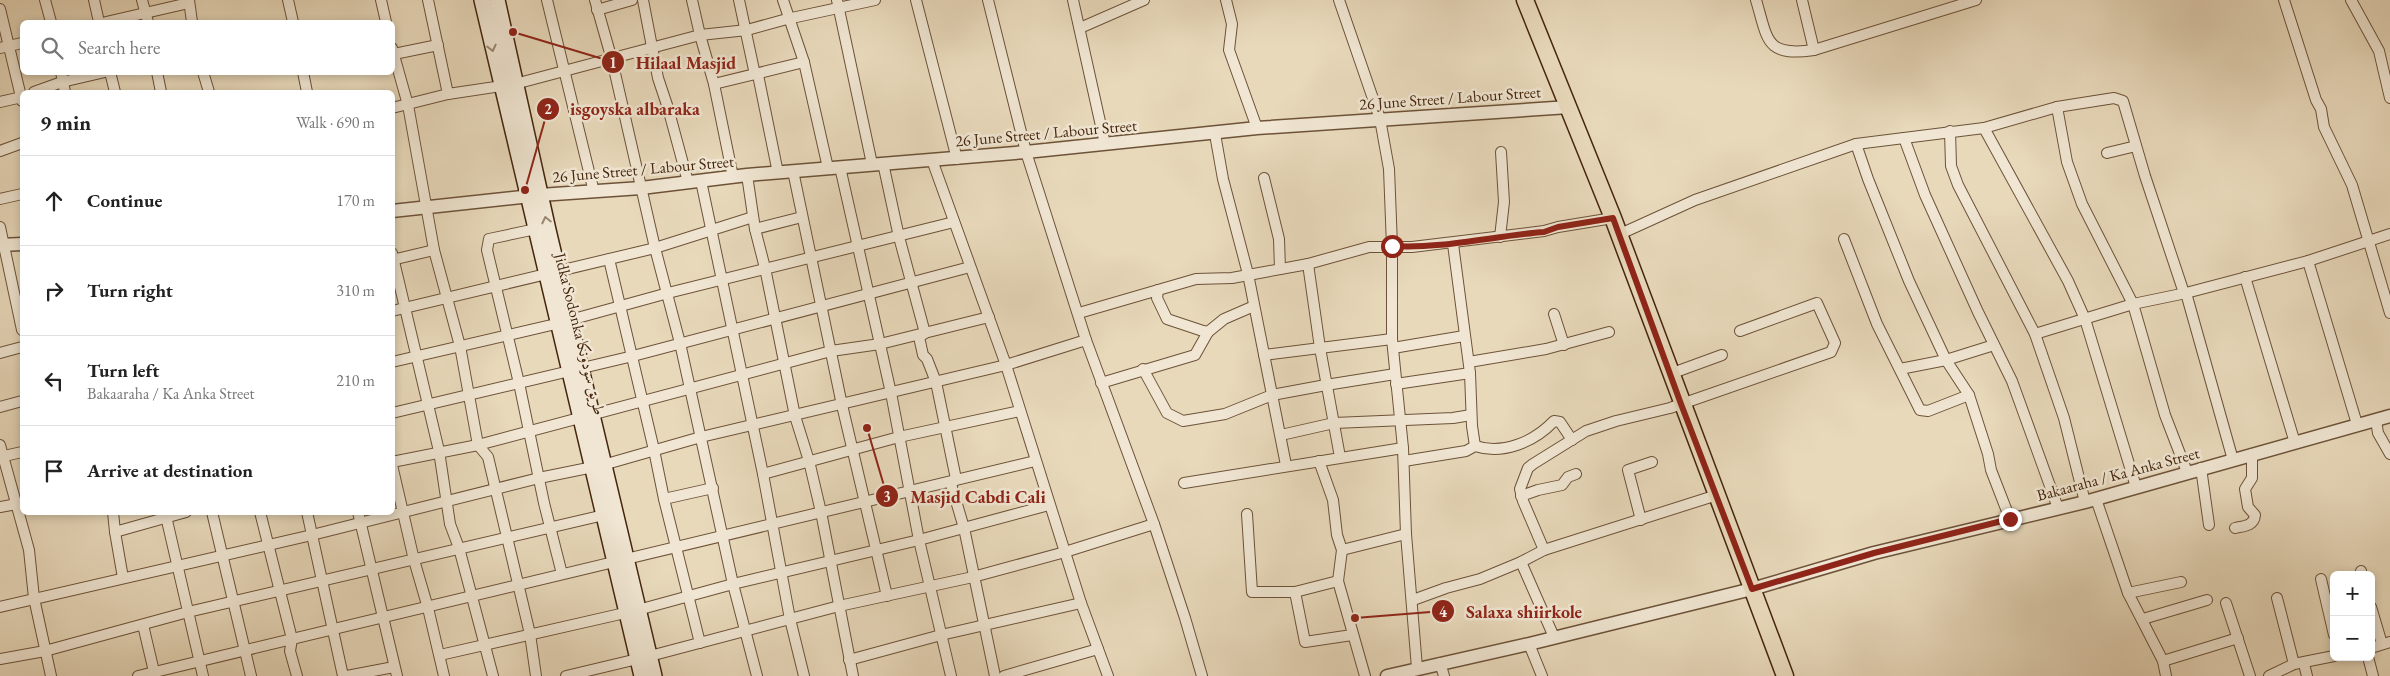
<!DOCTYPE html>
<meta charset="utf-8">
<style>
body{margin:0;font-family:"EB Garamond",Amiri,serif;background:#f2f2f2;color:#222}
.controls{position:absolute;right:15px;bottom:15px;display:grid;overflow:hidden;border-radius:8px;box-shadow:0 2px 8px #0003}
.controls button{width:45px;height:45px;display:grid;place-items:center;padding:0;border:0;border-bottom:1px solid #e0e0e0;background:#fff;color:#222;font:25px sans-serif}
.stop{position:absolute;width:15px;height:15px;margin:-11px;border:4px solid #8f2418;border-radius:50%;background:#fff}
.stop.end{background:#8f2418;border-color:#fff;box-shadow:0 1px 5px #0008}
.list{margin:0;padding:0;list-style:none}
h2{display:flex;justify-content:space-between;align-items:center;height:65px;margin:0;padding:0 20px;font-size:21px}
h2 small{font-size:16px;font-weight:400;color:#767676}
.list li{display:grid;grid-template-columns:32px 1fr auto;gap:15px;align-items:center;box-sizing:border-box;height:90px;padding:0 20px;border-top:1px solid #e0e0e0}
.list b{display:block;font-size:19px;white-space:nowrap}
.list p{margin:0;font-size:16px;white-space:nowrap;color:#767676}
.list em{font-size:16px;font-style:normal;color:#767676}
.icon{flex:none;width:28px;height:28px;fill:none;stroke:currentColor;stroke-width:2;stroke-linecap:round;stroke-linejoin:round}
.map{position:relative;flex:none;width:2390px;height:676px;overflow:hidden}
.search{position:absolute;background:#fff;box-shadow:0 2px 8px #0003;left:20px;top:20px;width:375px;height:55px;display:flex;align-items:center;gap:12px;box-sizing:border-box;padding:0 18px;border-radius:8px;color:#767676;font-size:19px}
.panel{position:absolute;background:#fff;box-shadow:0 2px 8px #0003;left:20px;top:90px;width:375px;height:425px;border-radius:8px}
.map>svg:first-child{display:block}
</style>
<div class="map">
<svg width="2390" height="676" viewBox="0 0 2390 676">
<rect width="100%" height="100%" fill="#e8d9bb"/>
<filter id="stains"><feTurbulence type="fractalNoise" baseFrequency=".004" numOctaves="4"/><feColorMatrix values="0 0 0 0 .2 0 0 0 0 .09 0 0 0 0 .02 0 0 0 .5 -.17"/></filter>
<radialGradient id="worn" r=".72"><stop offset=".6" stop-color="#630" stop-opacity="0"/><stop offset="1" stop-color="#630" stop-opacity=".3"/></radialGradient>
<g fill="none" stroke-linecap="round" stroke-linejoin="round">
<defs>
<g id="minor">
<path d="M45,0L51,22"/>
<path d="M94,0L99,22"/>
<path d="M142,0L148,22"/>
<path d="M189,0L192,22"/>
<path d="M288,0L293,22"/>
<path d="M381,0L386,22"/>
<path d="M428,0L448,94"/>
<path d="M547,0L594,192"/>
<path d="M595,0L612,60L655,248L680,343L733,584L757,676"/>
<path d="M643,0L658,78L668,108L688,182"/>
<path d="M692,0L700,35L714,84L733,177"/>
<path d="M739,0L754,70L758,75L778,173"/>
<path d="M783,0L804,62L828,168"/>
<path d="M837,0L872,164"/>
<path d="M916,0L957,159"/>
<path d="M988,0L1026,152L1086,340L1154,524L1185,618L1202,676"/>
<path d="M1073,0L1105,144"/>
<path d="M1226,0L1232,24L1229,50L1257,128"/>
<path d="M1339,0L1380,119L1389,169L1392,246V339L1403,448L1406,534L1417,668"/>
<path d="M1756,0C1768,40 1765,57 1814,50L1976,0"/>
<path d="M1802,0L1814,50"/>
<path d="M2284,0L2316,100L2321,109L2324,127L2352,185L2390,313"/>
<path d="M2351,0L2379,51L2390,98"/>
<path d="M0,9L22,101"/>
<path d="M597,10L632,0"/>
<path d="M106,22L189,3"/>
<path d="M1080,28L1144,0"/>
<path d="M0,48L22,43"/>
<path d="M392,48L408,105L434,250L460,346L478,445L488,457L530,634L536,676"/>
<path d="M394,54L438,45"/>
<path d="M61,72L65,92"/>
<path d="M110,72L115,92"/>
<path d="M157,72L161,92"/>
<path d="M203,72L209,92"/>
<path d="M303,72L307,92"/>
<path d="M714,84L804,62"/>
<path d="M34,92L62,82L105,72"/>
<path d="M0,102L22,97"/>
<path d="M2057,107L2067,162L2082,204L2133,304L2165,415L2187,472"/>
<path d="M392,108L448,94L515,84L700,35L747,30L787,19L875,0"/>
<path d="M1984,128L2068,281L2085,319L2136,487"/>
<path d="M1950,131L1951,166L1958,185L2035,334L2064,418L2085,502"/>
<path d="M1215,134L1223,179L1248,274L1286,465"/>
<path d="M1904,138L1925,195L1978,312L2012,381L2058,508"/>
<path d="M1856,144L1868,179L1909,281L1946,360L1969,395L1988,454L1991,470L2010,519"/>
<path d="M0,151L22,143"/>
<path d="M2107,153L2136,146"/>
<path d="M932,160L1006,365L1081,603L1108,676"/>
<path d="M883,163L899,237L925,333L919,337L923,355L927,359L936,382L956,479L951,484L964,528L995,676"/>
<path d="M840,167L891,393L919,540L951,676"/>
<path d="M793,171L842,405L887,596"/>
<path d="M747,175L755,229L765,268L795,416L809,461L821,512L853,676"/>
<path d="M1264,178L1279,239L1280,269"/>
<path d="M701,181L763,474L790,619L804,676"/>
<path d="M0,199L22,194"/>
<path d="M0,227L22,330"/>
<path d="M536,229L489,239L487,250L519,383L544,503L562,574"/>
<path d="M755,229L802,217"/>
<path d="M1618,235L1695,200L1856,144L1984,128L2057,107L2114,98L2123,101L2145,176L2184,293"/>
<path d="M1500,237L1504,202L1501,152"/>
<path d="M1844,239L1877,324L1920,410L1928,411L1969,395"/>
<path d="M1453,244L1470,373L1472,426L1475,446"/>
<path d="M392,253L439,451L450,524L459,548L493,676"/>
<path d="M609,259L654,450L664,499L700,643"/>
<path d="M392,260L434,250"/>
<path d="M2308,261L2357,424"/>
<path d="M1308,264L1320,348L1340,457"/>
<path d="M2245,277L2295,443"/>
<path d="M1158,290L1157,298L1167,319L1203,331L1208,332L1224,319L1254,306"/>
<path d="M2186,293L2233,460"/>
<path d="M392,311L655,248L753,217"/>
<path d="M1079,313L1196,279L1232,278L1308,264L1369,247H1412L1544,231L1558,227L1613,218"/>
<path d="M1554,314L1564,345"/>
<path d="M570,320L668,293L954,222"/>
<path d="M2035,334L2133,304L2186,293L2308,261L2390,234"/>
<path d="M1393,348L1464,336"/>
<path d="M0,353L22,347"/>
<path d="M1264,355L1392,339"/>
<path d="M392,362L560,323"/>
<path d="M1469,362L1546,349L1609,332"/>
<path d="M1143,369L1167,413L1183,421L1225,414L1272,395L1326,385L1395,374"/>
<path d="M1900,369L1946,360L1994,345"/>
<path d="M1670,374L1722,355"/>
<path d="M1101,383L1195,355L1208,332"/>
<path d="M1396,384L1470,373"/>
<path d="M0,407L22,401"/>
<path d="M392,413L633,356L970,267"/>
<path d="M2376,420L2378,433L2390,454"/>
<path d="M1281,435L1334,423L1453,418L1471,415"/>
<path d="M0,445L29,550L34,598L51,676"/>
<path d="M0,457L22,452"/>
<path d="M1319,461L1333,500L1337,535L1342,550L1338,581L1365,676"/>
<path d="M1404,461L1466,451L1475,446C1503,455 1534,442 1554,421L1560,422L1572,440"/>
<path d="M392,462L478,445L831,351L880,344L989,317"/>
<path d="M392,465L414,560L428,608L444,676"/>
<path d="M2201,468L2209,525"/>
<path d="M763,474L899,437L1020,411"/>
<path d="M1184,483L1403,448"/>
<path d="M1521,496L1538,490L1562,485L1568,477L1576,474"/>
<path d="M664,499L713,488"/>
<path d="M2096,499L2128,593L2163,661L2166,676"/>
<path d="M0,507L22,503"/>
<path d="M113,512L115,532L123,578"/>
<path d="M165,512L203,676"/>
<path d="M212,512L251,676"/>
<path d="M260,512L292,639L290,651L297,676"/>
<path d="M307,512L343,676"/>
<path d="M358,512L397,676"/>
<path d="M1247,514L1252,592H1295L1338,581"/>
<path d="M1641,520L1628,470L1652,462"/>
<path d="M2235,528C2244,526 2254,526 2255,515L2248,507L2245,489L2252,478V454"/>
<path d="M115,532L186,512"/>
<path d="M1342,550L1406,534"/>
<path d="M1544,550L1523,501L1520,489L1528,468L1533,464L1586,431L1616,421L1670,408L1831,352L1835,343L1817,303L1740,331"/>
<path d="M1521,562L1554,637"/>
<path d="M2361,571L2362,575"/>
<path d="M2321,579L2334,635"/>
<path d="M1295,592L1305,642L1352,635"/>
<path d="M2128,593L2181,582"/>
<path d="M2277,598L2294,664"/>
<path d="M1413,600L1446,588L1480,579L1521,562L1544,550L1717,495"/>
<path d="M2226,603L2250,676"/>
<path d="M0,607L312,535L539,478L603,465L701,437L1006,365L1086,340"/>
<path d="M2371,607L2382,644"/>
<path d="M2143,619L2207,600"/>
<path d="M143,625L155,676"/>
<path d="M1529,644L1542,676"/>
<path d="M2371,648L2390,642"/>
<path d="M440,655L638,610L733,584L919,540L1049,505"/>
<path d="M2368,657L2373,676"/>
<path d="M0,659L45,651L188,612L604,515"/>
<path d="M849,660L941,635L1081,603"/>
<path d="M2163,661L2238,638"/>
<path d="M1440,663L1444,676"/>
<path d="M2304,664L2307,676"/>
<path d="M138,676L1035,461"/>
<path d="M347,676L394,667"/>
<path d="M566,676L650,656L839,606L973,577L1065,552L1154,524"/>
<path d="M1004,676L1098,649"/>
<path d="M2269,676L2294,664L2334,656"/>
</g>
<g id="tertiary">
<path d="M392,211L540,195L641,188L747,175L1026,152L1257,128L1569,107"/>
<path d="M0,245L22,244"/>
<path d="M1387,676L1529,644L1752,589L1874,553L2085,502L2390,416"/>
</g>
<g id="secondary">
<path d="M482,0L642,676"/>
<path d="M497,0L548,230L654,676"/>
</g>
<path id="primary" d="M1525,0L1613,218L1785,676"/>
</defs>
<use href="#minor" stroke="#6d5238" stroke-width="12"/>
<use href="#tertiary" stroke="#6d5238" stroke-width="15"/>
<use href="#secondary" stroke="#44250d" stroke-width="18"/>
<use href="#primary" stroke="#44250d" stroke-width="19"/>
<use href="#minor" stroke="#f0e6d3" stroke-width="10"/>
<use href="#tertiary" stroke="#f0e6d3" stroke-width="12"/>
<use href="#secondary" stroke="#f0e6d3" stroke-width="15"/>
<use href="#primary" stroke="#e8d9bb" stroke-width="16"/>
</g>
<defs><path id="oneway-chevron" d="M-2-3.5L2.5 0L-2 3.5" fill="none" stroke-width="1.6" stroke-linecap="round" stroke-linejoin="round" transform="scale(1.25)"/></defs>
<g stroke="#9a8670">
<use href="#oneway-chevron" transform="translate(492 48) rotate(77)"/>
<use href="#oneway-chevron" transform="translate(546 220) rotate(-103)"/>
</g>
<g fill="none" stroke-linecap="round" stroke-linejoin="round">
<path stroke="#8f2418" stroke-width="6" d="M1392,246C1443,249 1493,236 1544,232L1558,227L1613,218L1681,404L1752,589L1874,553L2010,519"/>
</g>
<g text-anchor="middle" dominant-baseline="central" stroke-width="5" stroke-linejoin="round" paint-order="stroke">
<g font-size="16" fill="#44250d" stroke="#f0e6d3">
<text transform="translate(1450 98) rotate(-4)">26 June Street / Labour Street</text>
<text transform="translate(1046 133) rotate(-5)">26 June Street / Labour Street</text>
<text transform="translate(643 169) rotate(-5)">26 June Street / Labour Street</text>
<text transform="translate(580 334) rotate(76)">Jidka Sodonka طريق سودونكا</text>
<text transform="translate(2118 474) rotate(-15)">Bakaaraha / Ka Anka Street</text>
</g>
</g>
<path fill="none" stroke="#8f2418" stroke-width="2" d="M513 32L613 62M525 190L548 109M867 428L887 496M1355 618L1443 611"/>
<g fill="#8f2418" stroke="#f0e6d3" stroke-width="2">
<circle cx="513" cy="32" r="5"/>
<circle cx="525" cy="190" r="5"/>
<circle cx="867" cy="428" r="5"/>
<circle cx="1355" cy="618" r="5"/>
<circle cx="613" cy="62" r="12"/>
<circle cx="548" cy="109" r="12"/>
<circle cx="887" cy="496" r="12"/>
<circle cx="1443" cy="611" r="12"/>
</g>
<g font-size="15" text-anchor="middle" font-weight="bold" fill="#fff">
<text x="613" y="68">1</text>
<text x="548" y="114">2</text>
<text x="887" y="502">3</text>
<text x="1443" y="617">4</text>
</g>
<g font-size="18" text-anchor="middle" font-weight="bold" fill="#8f2418" stroke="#f0e6d3" stroke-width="5" stroke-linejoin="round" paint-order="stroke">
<text x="686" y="69">Hilaal Masjid</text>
<text x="635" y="115">isgoyska albaraka</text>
<text x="978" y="503">Masjid Cabdi Cali</text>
<text x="1524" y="618">Salaxa shiirkole</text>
</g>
<rect width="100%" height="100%" filter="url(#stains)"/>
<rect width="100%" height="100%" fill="url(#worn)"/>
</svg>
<div class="controls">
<button>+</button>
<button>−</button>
</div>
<div class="stop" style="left:1392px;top:246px"></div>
<div class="stop end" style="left:2010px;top:519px"></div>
<div class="search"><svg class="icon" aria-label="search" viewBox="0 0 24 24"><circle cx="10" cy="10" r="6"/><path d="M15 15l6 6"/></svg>Search here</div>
<section class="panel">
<h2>9 min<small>Walk · 690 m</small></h2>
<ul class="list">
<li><svg class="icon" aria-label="ahead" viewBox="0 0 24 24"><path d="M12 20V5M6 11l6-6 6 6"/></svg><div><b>Continue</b></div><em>170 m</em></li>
<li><svg class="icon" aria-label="right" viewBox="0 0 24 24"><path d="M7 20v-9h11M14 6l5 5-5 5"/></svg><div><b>Turn right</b></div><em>310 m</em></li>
<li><svg class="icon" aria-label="left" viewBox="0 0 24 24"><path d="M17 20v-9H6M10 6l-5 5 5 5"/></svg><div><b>Turn left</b><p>Bakaaraha / Ka Anka Street</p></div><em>210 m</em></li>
<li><svg class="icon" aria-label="arrive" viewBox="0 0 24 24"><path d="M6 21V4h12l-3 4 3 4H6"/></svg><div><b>Arrive at destination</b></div></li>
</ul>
</section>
</div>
